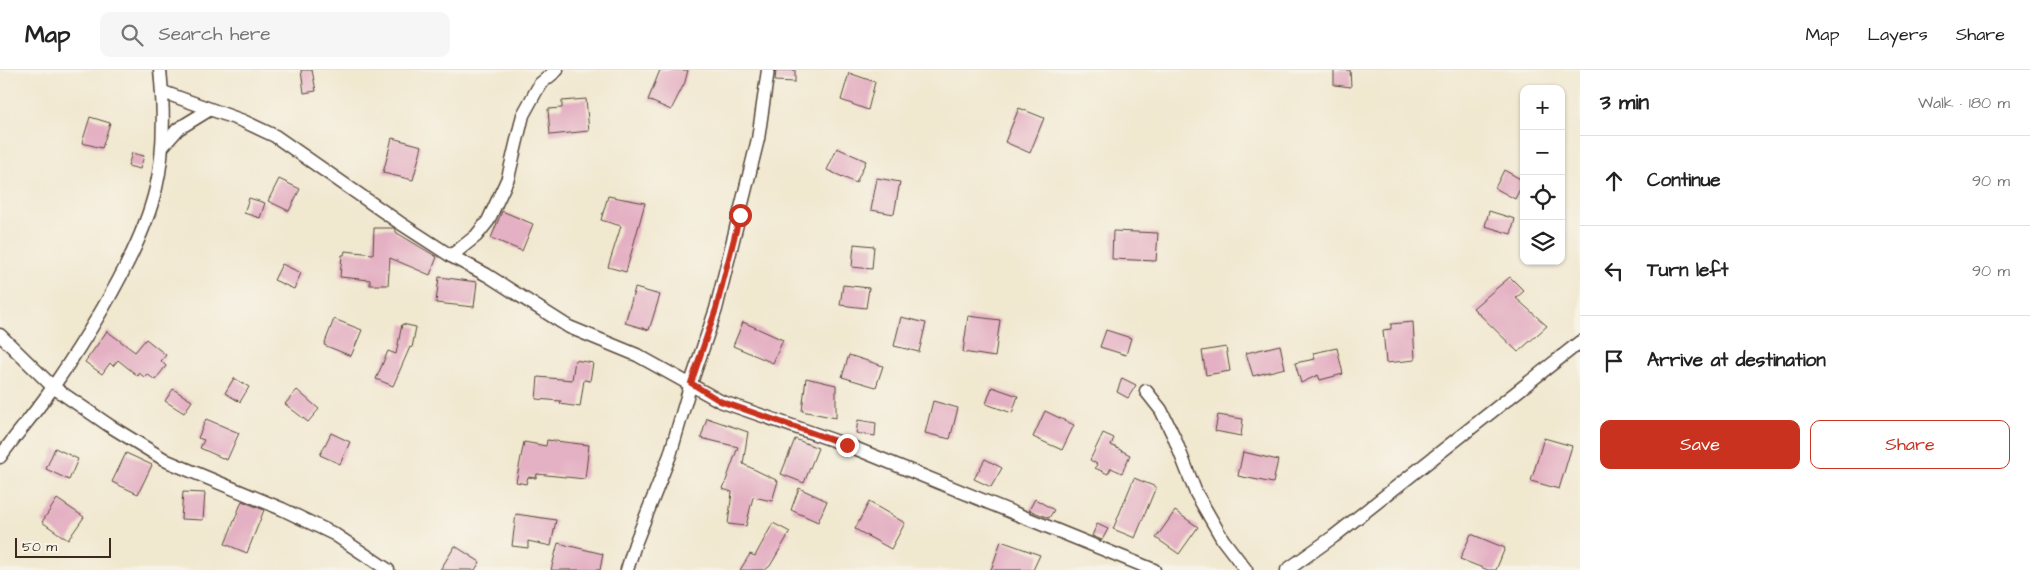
<!DOCTYPE html>
<meta charset="utf-8">
<style>
body{margin:0;font-family:"Architects Daughter",sans-serif;background:#f6f6f6;color:#222}
.controls{position:absolute;right:15px;top:15px;display:grid;overflow:hidden;border-radius:10px;box-shadow:0 1px 4px #0004}
.controls button{width:45px;height:45px;display:grid;place-items:center;padding:0;border:0;border-bottom:1px solid #e0e0e0;background:#fff;color:#222;font:25px sans-serif}
.scale{position:absolute;left:15px;bottom:12px;width:96px;box-sizing:border-box;padding-left:5px;border:2px solid #3b2a1e;border-top:0;font-size:14px;line-height:18px;white-space:nowrap;color:#3b2a1e;-webkit-text-stroke:4px #f7f3e8;paint-order:stroke}
.stop{position:absolute;width:15px;height:15px;margin:-11px;border:4px solid #c8321e;border-radius:50%;background:#fff}
.stop.end{background:#c8321e;border-color:#fff;box-shadow:0 1px 5px #0008}
.list{margin:0;padding:0;list-style:none}
h2{display:flex;justify-content:space-between;align-items:center;height:65px;margin:0;padding:0 20px;font-size:21px}
h2 small{font-size:16px;font-weight:400;color:#767676}
.list li{display:grid;grid-template-columns:32px 1fr auto;gap:15px;align-items:center;box-sizing:border-box;height:90px;padding:0 20px;border-top:1px solid #e0e0e0}
.list b{display:block;font-size:19px;white-space:nowrap}
.list em{font-size:16px;font-style:normal;color:#767676}
.actions{display:flex;gap:10px;padding:15px 20px}
.actions a{flex:1;padding:11px 0;border:1px solid #c8321e;border-radius:10px;text-align:center;font-size:18px;color:#c8321e}
.actions .main{background:#c8321e;color:#fff}
.icon{flex:none;width:28px;height:28px;fill:none;stroke:currentColor;stroke-width:2;stroke-linecap:round;stroke-linejoin:round}
.map{position:relative;flex:none;width:1580px;height:500px;overflow:hidden}
header{display:flex;align-items:center;gap:30px;box-sizing:border-box;height:70px;padding:0 25px;background:#fff;border-bottom:1px solid #e0e0e0}
header strong{font-size:24px}
nav{display:flex;gap:28px;margin-inline-start:auto;font-size:18px}
.search{width:350px;height:45px;background:#f6f6f6;display:flex;align-items:center;gap:12px;box-sizing:border-box;padding:0 18px;border-radius:10px;color:#767676;font-size:19px}
main{display:flex}
aside{flex:1;background:#fff}
.map>svg:first-child{display:block}
</style>
<header>
<strong>Map</strong>
<div class="search"><svg class="icon" aria-label="search" viewBox="0 0 24 24"><circle cx="10" cy="10" r="6"/><path d="M15 15l6 6"/></svg>Search here</div>
<nav><a>Map</a><a>Layers</a><a>Share</a></nav>
</header>
<main>
<div class="map">
<svg width="1580" height="500" viewBox="0 0 1580 500">
<rect width="100%" height="100%" fill="#f7f3e8"/>
<filter id="ink" filterUnits="userSpaceOnUse"><feTurbulence type="fractalNoise" baseFrequency=".02" numOctaves="2"/><feDisplacementMap in="SourceGraphic" scale="10" xChannelSelector="R" yChannelSelector="G"/><feConvolveMatrix kernelMatrix="1 2 1 2 8 2 1 2 1" color-interpolation-filters="sRGB"/></filter>
<filter id="wash" filterUnits="userSpaceOnUse"><feTurbulence type="fractalNoise" baseFrequency=".0096" numOctaves="4" result="noise"/><feDisplacementMap in="SourceGraphic" scale="20" xChannelSelector="R" yChannelSelector="G"/><feGaussianBlur stdDeviation="1.12" result="paint"/><feColorMatrix in="noise" values="0 0 0 0 0 0 0 0 0 0 0 0 0 0 0 0 0 1.4 0 .05"/><feComposite in="paint" operator="in"/></filter>
<g filter="url(#wash)">
<rect width="100%" height="100%" fill="#f1e8d0"/>
<g id="blocks">
<g fill="#e4b0c3">
<path d="M301,0H312L316,21L304,23Z"/>
<path d="M660,0H688L685,12L671,40L648,30Z"/>
<path d="M776,0H795V12L775,11Z"/>
<path d="M1334,0H1350L1351,17L1334,15Z"/>
<path d="M849,3L875,12L868,40L841,30Z"/>
<path d="M586,29L589,61L550,65L548,39L562,38V31Z"/>
<path d="M1019,38L1044,48L1030,83L1005,72Z"/>
<path d="M90,47L110,53L102,78L82,73Z"/>
<path d="M392,68L422,76L413,110L383,103Z"/>
<path d="M837,78L866,91L856,113L827,100Z"/>
<path d="M132,83L144,86L140,99L128,96Z"/>
<path d="M1504,100L1524,111L1515,129L1495,118Z"/>
<path d="M877,108L900,112L894,144L871,140Z"/>
<path d="M279,109L300,119L289,141L268,131Z"/>
<path d="M608,126L645,133L626,202L608,197L621,156L601,150Z"/>
<path d="M249,128L265,133L260,148L244,143Z"/>
<path d="M502,141L533,154L522,181L491,168Z"/>
<path d="M1489,141L1515,149L1511,164L1485,156Z"/>
<path d="M374,158H394L397,163L437,187L430,205L390,188L388,215H370V210L340,207L342,185H344L345,181L373,184Z"/>
<path d="M1113,161L1158,163L1156,191L1112,189Z"/>
<path d="M854,174L874,176L872,199L852,197Z"/>
<path d="M282,194L301,203L294,219L274,210Z"/>
<path d="M439,207L477,212L474,237L436,233Z"/>
<path d="M1510,207L1524,221L1516,228L1547,256L1518,282L1473,238Z"/>
<path d="M843,215L869,218L866,238L840,235Z"/>
<path d="M635,218L660,225L649,260L625,253Z"/>
<path d="M968,246L1000,250L995,287L963,282Z"/>
<path d="M901,247L926,253L919,282L894,276Z"/>
<path d="M334,249L362,260L351,286L324,275Z"/>
<path d="M743,252L783,270L773,293L733,276Z"/>
<path d="M1413,252L1415,290L1386,293L1383,260L1391,259V254Z"/>
<path d="M402,254L416,257L412,278L410,277L393,316L376,309L388,281L396,284Z"/>
<path d="M1106,260L1131,268L1126,285L1100,277Z"/>
<path d="M107,261L135,282L146,269L166,285L161,291L166,296L155,310L147,304L144,307L139,303L138,306L118,290L113,296L110,293L102,304L85,292Z"/>
<path d="M1280,275L1285,298L1253,306L1246,283Z"/>
<path d="M1226,277L1230,301L1206,305L1202,281Z"/>
<path d="M1337,278L1343,304L1320,310L1318,305L1301,313L1295,293L1315,289L1313,283Z"/>
<path d="M849,285L883,296L876,317L842,307Z"/>
<path d="M575,290L593,293L590,311L584,310L580,337L560,334L561,331L536,329L538,307L572,310Z"/>
<path d="M234,308L249,317L240,332L225,323Z"/>
<path d="M806,308L836,315V348L802,341Z"/>
<path d="M1122,308L1136,315L1128,328L1117,322Z"/>
<path d="M992,317L1018,326L1012,343L986,334Z"/>
<path d="M173,319L192,331L184,343L165,331Z"/>
<path d="M297,320L319,339L308,352L285,334Z"/>
<path d="M933,331L958,338L950,369L925,363Z"/>
<path d="M1045,341L1074,355L1062,380L1033,367Z"/>
<path d="M1218,345L1243,349L1241,366L1215,361Z"/>
<path d="M707,348L748,362L743,394L778,411L772,431L753,427L746,456L728,454L732,422L723,419L738,377L701,368Z"/>
<path d="M206,349L239,363L227,390L200,378L204,370L198,368Z"/>
<path d="M858,350L876,353L875,366L856,363Z"/>
<path d="M331,363L350,372L340,394L320,385Z"/>
<path d="M1103,363L1114,368L1111,375L1130,385L1122,403L1111,398L1108,404L1095,398L1097,394L1090,390Z"/>
<path d="M1544,368L1572,376L1559,419L1531,411Z"/>
<path d="M795,369L818,378L804,413L781,404Z"/>
<path d="M547,370L589,375L585,409L537,404L536,408L528,407L526,414L516,412L524,372L546,376Z"/>
<path d="M55,378L78,389L69,410L46,399Z"/>
<path d="M1243,382L1278,390L1273,413L1238,406Z"/>
<path d="M126,383L152,395L138,424L112,412Z"/>
<path d="M985,389L1002,398L991,417L974,409Z"/>
<path d="M1134,408L1156,417L1135,468L1113,459Z"/>
<path d="M799,418L827,431L818,452L791,440Z"/>
<path d="M183,422L205,423L203,450L181,449Z"/>
<path d="M57,429L84,447L68,470L42,452Z"/>
<path d="M1035,429L1054,440L1049,448L1029,440Z"/>
<path d="M242,431L264,440L247,483L225,474Z"/>
<path d="M869,432L905,453L891,479L855,459Z"/>
<path d="M1175,441L1198,457L1179,484L1156,468Z"/>
<path d="M516,444L556,450L551,476L528,471V478L512,476Z"/>
<path d="M773,453L790,462L770,496L765,500H740L750,484L755,486Z"/>
<path d="M1097,454L1108,459L1102,470L1092,466Z"/>
<path d="M1471,464L1505,478L1496,500H1488L1460,489Z"/>
<path d="M1001,471L1040,485L1033,500H991Z"/>
<path d="M558,473L603,484L600,500H551Z"/>
<path d="M455,476L480,492L475,500H440Z"/>
</g>
</g>
</g>
<g filter="url(#ink)">
<use href="#blocks" fill-opacity="0" stroke="#564639" stroke-width="1"/>
<g fill="none" stroke-linecap="round" stroke-linejoin="round">
<defs>
<g id="minor">
<path d="M163,22L243,51L275,66L400,153L451,186L487,205L569,257L637,285L720,331L847,375L1154,500"/>
<path d="M163,76L178,59L209,40"/>
<path d="M451,186L476,166L488,151L508,108L523,45L540,14L557,0"/>
<path d="M0,265L53,317L110,356L167,391L282,439L334,464L388,500"/>
<path d="M1146,321L1161,340L1174,367L1196,423L1223,470L1246,500"/>
<path d="M0,387C17,363 37,341 53,317C89,264 142,179 156,118C165,80 164,39 160,0"/>
<path d="M627,500L635,474L670,385L691,313L716,239L758,69L768,0"/>
<path d="M1287,500L1333,467L1580,272"/>
</g>
</defs>
<use href="#minor" stroke="#564639" stroke-width="15"/>
<use href="#minor" stroke="#fff" stroke-width="12"/>
</g>
</g>
<g fill="none" stroke-linecap="round" stroke-linejoin="round" filter="url(#ink)">
<path stroke="#c8321e" stroke-width="6" d="M740,145L716,239L691,313L720,331L847,375"/>
</g>
</svg>
<div class="controls">
<button>+</button>
<button>−</button>
<button><svg class="icon" aria-label="locate" viewBox="0 0 24 24"><circle cx="12" cy="12" r="6"/><path d="M12 2v4M12 18v4M2 12h4M18 12h4"/></svg></button>
<button><svg class="icon" aria-label="layers" viewBox="0 0 24 24"><path d="M12 4l9 5-9 5-9-5zM3 14l9 5 9-5"/></svg></button>
</div>
<div class="scale">50 m</div>
<div class="stop" style="left:740px;top:145px"></div>
<div class="stop end" style="left:847px;top:375px"></div>
</div>
<aside>
<h2>3 min<small>Walk · 180 m</small></h2>
<ul class="list">
<li><svg class="icon" aria-label="ahead" viewBox="0 0 24 24"><path d="M12 20V5M6 11l6-6 6 6"/></svg><div><b>Continue</b></div><em>90 m</em></li>
<li><svg class="icon" aria-label="left" viewBox="0 0 24 24"><path d="M17 20v-9H6M10 6l-5 5 5 5"/></svg><div><b>Turn left</b></div><em>90 m</em></li>
<li><svg class="icon" aria-label="arrive" viewBox="0 0 24 24"><path d="M6 21V4h12l-3 4 3 4H6"/></svg><div><b>Arrive at destination</b></div></li>
</ul>
<div class="actions"><a class="main">Save</a><a>Share</a></div>
</aside>
</main>
